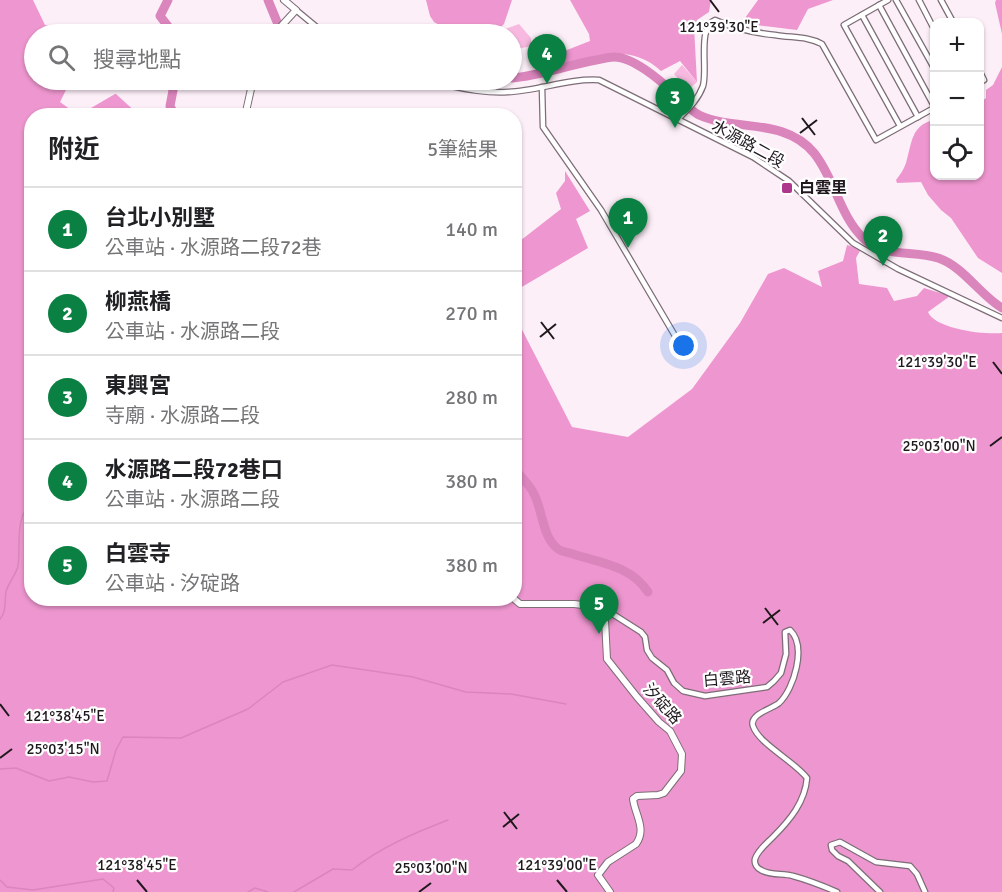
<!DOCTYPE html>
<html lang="zh-TW">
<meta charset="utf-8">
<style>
body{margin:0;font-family:Signika,"Noto Sans TC",sans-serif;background:#f6f6f6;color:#202124}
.controls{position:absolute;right:18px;top:18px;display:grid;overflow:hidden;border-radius:12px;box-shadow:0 2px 4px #0004}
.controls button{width:54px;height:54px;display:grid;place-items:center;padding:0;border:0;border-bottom:2px solid #e0e0e0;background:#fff;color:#202124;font:30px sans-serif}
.you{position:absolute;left:684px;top:346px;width:21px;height:21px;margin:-15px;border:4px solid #fff;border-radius:50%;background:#1a73e8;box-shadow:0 0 0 9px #1a73e833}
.badge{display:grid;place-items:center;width:39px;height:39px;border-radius:50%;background:#0b8043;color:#fff;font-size:20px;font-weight:700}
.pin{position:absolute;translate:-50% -50px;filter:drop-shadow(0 2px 3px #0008)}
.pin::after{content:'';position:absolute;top:32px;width:21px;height:18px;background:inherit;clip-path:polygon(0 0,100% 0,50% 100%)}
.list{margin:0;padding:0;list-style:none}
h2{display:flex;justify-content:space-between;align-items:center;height:78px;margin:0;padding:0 24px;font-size:26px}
h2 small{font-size:20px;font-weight:400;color:#757577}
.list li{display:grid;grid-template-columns:39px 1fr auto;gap:18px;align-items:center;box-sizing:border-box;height:84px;padding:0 24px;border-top:2px solid #e0e0e0}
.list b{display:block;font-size:22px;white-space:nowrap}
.list p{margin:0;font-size:20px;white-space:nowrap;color:#757577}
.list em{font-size:20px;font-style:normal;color:#757577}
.icon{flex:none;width:33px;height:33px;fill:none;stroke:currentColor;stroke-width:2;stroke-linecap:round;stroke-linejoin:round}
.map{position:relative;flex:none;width:1002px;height:892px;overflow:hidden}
.search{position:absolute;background:#fff;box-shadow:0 2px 4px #0004;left:24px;top:24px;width:498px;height:66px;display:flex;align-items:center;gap:15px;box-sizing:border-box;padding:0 21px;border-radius:33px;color:#757577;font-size:22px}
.panel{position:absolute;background:#fff;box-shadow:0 2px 4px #0004;left:24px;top:108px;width:498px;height:498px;border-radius:24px}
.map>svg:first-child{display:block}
</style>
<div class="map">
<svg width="1002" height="892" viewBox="0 0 1002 892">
<rect width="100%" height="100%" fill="#fdeff8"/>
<g fill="#f7b9e0">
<path d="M519,24L531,38V46L518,49L512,53V34H498L505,29Z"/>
<path d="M682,65L697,82L688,90L674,74Z"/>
</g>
<g fill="#ee96cf">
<path d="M0,0H33L45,25L59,29L66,34H34V80H71L60,102L78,115L32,116V598H514L515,316L572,427L628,437L692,389L740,323L768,274L784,268L822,287L818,271L843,261L847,245L861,249L856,258L859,284L887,288L894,301L917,296L924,288L950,296L928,312C935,329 985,335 1002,333V892H0Z"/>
<path d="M426,0H512L504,24L494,34H455L434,22L430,16Z"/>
<path d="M570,0H711L709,12L697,20L694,27L697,82L680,61L661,71C622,36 586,66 542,67L544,59L590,41L589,34Z"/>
<path d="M758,0H833L808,9L797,30L747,24L745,18Z"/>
<path d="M996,0H1002V34L995,3Z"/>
<path d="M1002,67V273L978,258L951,218L941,210L928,195L921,182L897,183L896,180C900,175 904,169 906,163C912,143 911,125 934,120V176H980V103L986,98V90L993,85Z"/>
<path d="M116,94L139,115H79L115,94Z"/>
<path d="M565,171L590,211L576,219L588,248L515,291V188L519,189L516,244L561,209L556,193L565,181Z"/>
</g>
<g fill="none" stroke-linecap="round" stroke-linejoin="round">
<g stroke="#db85bd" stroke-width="1.5">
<path d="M0,619C7,611 4,603 6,592C8,583 16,575 18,566C21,545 14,518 32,502"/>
<path d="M0,769L16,768L49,781L69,777L93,782L107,781L116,750L123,737L181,738L248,709L283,682L332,665L413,677L466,692L511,694L566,704"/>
<path d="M0,880L7,887L33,890L103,879L114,888L113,892"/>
<path d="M248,892L255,888L268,892"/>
<path d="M294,892L333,869L352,870C381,847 414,833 448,820"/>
</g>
<g stroke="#db85bd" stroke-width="9">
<path d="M168,0L160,16L174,34"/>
<path d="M268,0L282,34"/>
<path d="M512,78C540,76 568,65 596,60C602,59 608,57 614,57C635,57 664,84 679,97C685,103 692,112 699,115C736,132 784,117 814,153C835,179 839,215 864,239C884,258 913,250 938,258C963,266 980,295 1002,308"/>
<path d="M175,80L170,106L175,116"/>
<path d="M486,80H489"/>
<path d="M514,468C521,477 530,485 534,494C543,511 542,537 558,549C562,552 571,553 576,555C603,563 632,567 648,592"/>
</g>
<defs>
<g id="minor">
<path d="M888,0L844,25L900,126"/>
<path d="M896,0L934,68"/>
<path d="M919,0L934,29"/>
<path d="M941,0L953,22"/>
<path d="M879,5L934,106"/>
<path d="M296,10L325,34"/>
<path d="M862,15L918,117"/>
<path d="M980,72L984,80L980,82"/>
<path d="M417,80C447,84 477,94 508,92C538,91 569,78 599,80L753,157L789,181L853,243L898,269L1002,318"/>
<path d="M542,87L543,127L601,210L681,346"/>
<path d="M678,119C688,109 698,100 703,86C708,69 697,27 715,20C733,28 755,33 775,35C792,38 807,36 822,44L876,140L934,108"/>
<path d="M599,610L608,611L641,632L645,637L647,650L652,658L667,670L674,683L683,691L705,696L767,687L774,681L781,673L786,654L785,632L790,630C807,646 794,689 779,703C772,709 749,714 753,726C759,744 794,761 807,778C805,802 790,820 773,837C767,843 758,850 755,859C754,864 757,868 761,870C771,876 783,873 793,876C808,880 823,886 837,892"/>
<path d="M880,892L848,861L838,856L832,850L831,845L840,842L876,862L910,866L917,874L925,892"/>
</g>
<g id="tertiary">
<path d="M274,34L296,10L284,0"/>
<path d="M245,116L253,80"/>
<path d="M513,598L520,604H574L591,606L599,610L605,620L607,659L637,697L659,722L670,731L682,754L681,771L664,793L658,795L637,796L633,799C635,815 647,829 636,844L608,862L598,875L610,892"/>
</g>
</defs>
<use href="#minor" stroke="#7c6d76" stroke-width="7"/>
<use href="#tertiary" stroke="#7c6d76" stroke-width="8"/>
<use href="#minor" stroke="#fff" stroke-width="4.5"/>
<use href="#tertiary" stroke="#fff" stroke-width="6"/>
</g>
<path fill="none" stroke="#1f191d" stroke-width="2" d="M710,0L719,12M802,118L815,135M800,133L817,120M541,322L554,339M540,337L556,324M993,362L1002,374M990,446L1002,437M765,608L778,625M763,623L780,610M0,704L9,716M0,758L12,749M504,812L517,829M503,827L519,814M137,880L147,892M557,880L567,892M419,892L431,883"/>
<rect fill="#ae378d" stroke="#fff" stroke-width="2" x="781" y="182" width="12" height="12" rx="3"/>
<g text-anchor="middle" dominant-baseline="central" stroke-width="4.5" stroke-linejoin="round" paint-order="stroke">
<g font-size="16" fill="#1f191d" stroke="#fff">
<text transform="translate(748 144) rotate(29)">水源路二段</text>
<text transform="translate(727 679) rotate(-5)">白雲路</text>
<text transform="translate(662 704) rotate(48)">汐碇路</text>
</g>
<g font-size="16" font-weight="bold" fill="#1f191d" stroke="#fff" text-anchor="start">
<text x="799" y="188">白雲里</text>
</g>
</g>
<g font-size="15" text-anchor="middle" fill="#1f191d" stroke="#fff" stroke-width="4.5" stroke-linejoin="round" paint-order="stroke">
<text x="719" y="32">121°39'30"E</text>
<text x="937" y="367">121°39'30"E</text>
<text x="939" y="451">25°03'00"N</text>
<text x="65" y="721">121°38'45"E</text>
<text x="63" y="754">25°03'15"N</text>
<text x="137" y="870">121°38'45"E</text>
<text x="557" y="870">121°39'00"E</text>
<text x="431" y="873">25°03'00"N</text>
</g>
</svg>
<div class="controls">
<button>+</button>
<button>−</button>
<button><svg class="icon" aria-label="locate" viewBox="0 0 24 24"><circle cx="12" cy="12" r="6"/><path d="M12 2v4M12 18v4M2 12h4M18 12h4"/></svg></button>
</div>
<div class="you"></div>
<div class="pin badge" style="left:628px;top:248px">1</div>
<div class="pin badge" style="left:883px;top:266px">2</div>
<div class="pin badge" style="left:675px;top:128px">3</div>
<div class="pin badge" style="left:547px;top:84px">4</div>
<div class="pin badge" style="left:599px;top:634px">5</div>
<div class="search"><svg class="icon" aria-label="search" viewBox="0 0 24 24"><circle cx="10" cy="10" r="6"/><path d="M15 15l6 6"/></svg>搜尋地點</div>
<section class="panel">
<h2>附近<small>5筆結果</small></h2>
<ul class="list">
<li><span class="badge">1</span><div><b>台北小別墅</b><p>公車站 · 水源路二段72巷</p></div><em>140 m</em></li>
<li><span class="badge">2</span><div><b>柳燕橋</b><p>公車站 · 水源路二段</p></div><em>270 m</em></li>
<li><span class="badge">3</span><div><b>東興宮</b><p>寺廟 · 水源路二段</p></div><em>280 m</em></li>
<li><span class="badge">4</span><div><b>水源路二段72巷口</b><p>公車站 · 水源路二段</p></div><em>380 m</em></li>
<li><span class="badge">5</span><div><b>白雲寺</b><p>公車站 · 汐碇路</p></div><em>380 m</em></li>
</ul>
</section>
</div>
